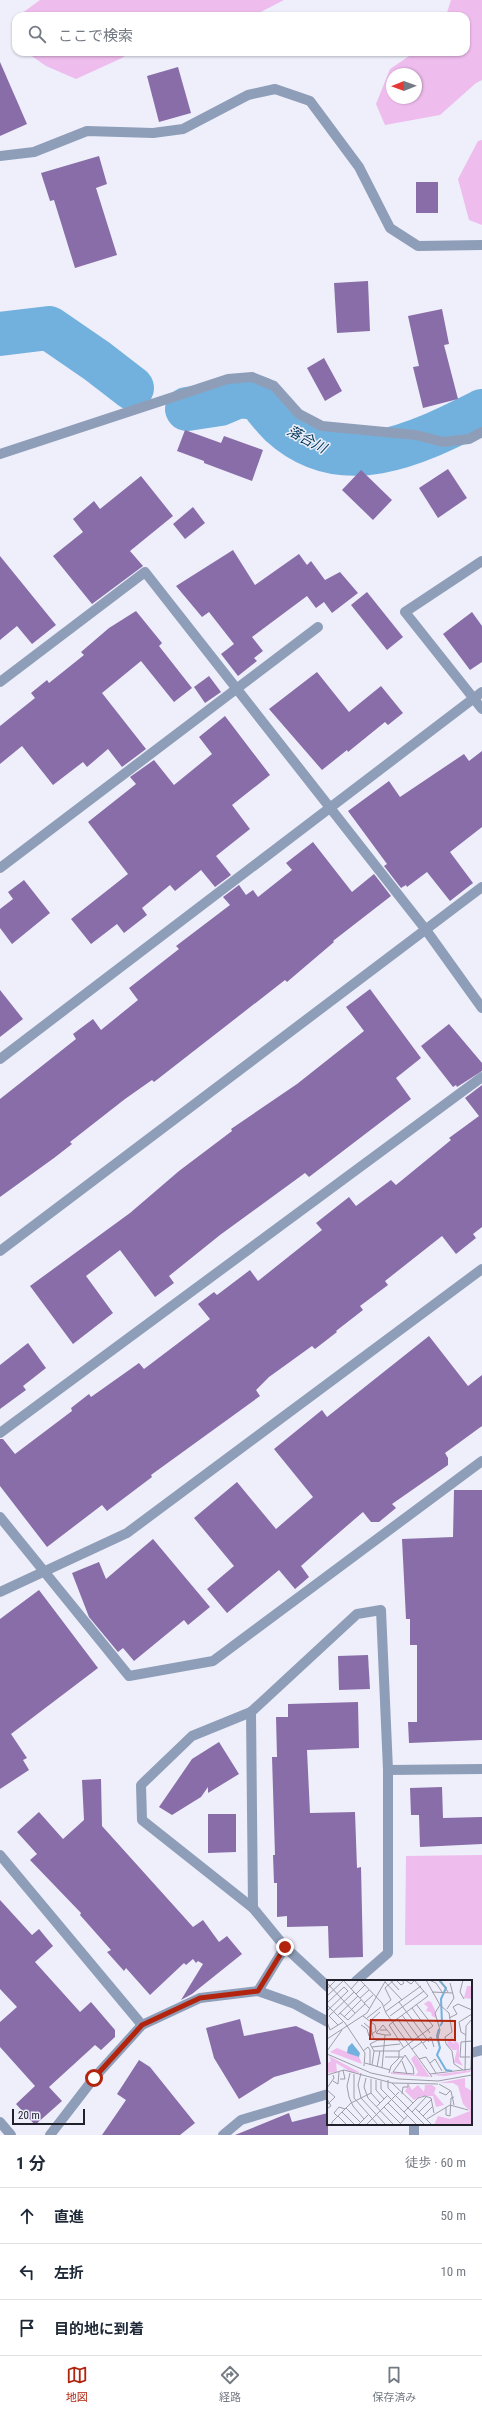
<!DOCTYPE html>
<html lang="ja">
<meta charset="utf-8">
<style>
body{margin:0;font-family:"Roboto Condensed","Noto Sans JP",sans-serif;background:#f6f6f7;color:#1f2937}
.compass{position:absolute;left:386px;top:68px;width:36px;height:36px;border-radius:50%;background:#fff;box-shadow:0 1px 3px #0004;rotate:269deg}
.scale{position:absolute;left:12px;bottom:10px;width:73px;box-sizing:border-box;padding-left:4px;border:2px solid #21212c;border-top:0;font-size:11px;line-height:14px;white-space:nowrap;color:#21212c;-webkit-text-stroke:3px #eeeffb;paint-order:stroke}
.stop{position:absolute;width:12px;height:12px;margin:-9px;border:3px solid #b2240e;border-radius:50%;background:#fff}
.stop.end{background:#b2240e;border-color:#fff;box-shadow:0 1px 4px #0008}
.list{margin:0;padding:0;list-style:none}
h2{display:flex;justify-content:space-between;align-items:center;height:52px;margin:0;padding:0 16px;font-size:17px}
h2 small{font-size:13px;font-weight:400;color:#747a83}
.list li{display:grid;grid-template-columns:26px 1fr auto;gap:12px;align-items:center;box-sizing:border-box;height:56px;padding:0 16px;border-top:1px solid #e0e1e3}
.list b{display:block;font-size:15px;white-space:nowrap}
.list em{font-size:13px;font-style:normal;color:#747a83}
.icon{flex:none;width:22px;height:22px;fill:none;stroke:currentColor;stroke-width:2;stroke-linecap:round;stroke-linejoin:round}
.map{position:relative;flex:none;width:482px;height:2135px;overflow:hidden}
.search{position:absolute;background:#fff;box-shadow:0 1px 3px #0004;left:12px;right:12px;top:12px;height:44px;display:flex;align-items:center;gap:10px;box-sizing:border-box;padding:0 14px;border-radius:12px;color:#747a83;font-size:15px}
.sheet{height:220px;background:#fff}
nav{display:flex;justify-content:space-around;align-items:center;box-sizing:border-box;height:56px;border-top:1px solid #e0e1e3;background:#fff;font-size:11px;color:#747a83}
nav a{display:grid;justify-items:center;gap:2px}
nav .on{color:#b2240e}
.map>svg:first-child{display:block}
</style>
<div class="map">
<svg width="482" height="2135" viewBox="0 0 482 2135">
<rect width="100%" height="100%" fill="#eeeffb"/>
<g fill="#eebced" fill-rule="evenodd">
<path d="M40,0H284L253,16H18Z"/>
<path d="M451,0H482V80L476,83L440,115L385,125L376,104L390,69L415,52H466V16H446ZM392,74H416V98H392Z"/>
<path d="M26,52H130L122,58L76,79L46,66Z"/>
<path d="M482,140V225L469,220L458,179L478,141Z"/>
<path d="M482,1855V1945H405L406,1856Z"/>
</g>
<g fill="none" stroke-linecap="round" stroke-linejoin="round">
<g stroke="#72b1de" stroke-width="44">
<path d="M0,334L49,328L97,361L132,388"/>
<path d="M187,409L220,404L239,396L258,398C265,407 272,416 280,424C343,482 418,443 482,411"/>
</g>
</g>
<g fill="#896da8">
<path d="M0,62L27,124L0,136Z"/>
<path d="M178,67L191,113L159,122L147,76Z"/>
<path d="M99,156L107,184L96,188L117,255L75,268L54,200L50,201L41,173Z"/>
<rect x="416" y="182" width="22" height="31"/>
<path d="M368,281L370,331L337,333L334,283Z"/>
<path d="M442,309L449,344L444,345L458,399L423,408L413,367L419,366L408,316Z"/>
<path d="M324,358L342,391L325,401L307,368Z"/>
<path d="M185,430L221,443L224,436L263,450L252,481L204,463V461L177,451Z"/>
<path d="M448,469L467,498L438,518L419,488Z"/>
<path d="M361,470L392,500L373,520L342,490Z"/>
<path d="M141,476L173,516L130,551L143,566L92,604L53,556L83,532L73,519L94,501L100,509Z"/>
<path d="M193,507L205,523L185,539L173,524Z"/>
<path d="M233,550L255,585L299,554L307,565L311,561L325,580L340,572L358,593L332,613L324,602L316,608L307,596L252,637L263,651L254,658L257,661L238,676L221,654L234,644L209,612L202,617L176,586Z"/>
<path d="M0,556L56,625L32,644L17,626L0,640Z"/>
<path d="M367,592L403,637L387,650L351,605Z"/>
<path d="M136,611L162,643L159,646L192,688L174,702L141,661L102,693L146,749L122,767L108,749L87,767L83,762L53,785L22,746L0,764V726L35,698L31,693L47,680L49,683L84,655L81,652L109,628Z"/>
<path d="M472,612L482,626V662L470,670L443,634Z"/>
<path d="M317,672L349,712L381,686L403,713L388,725L385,722L348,752L347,750L322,770L269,709Z"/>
<path d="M209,676L221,692L205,703L194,687Z"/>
<path d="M225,716L270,775L232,805L250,829L216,856L231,875L215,887L201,870L175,891L170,885L142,908L147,915L124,933L117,924L91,944L71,919L128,874L88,822L136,784L130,777L154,760L174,785L212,754L199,737Z"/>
<path d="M482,751V827L450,852L473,883L450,901L427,872L407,887L406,885L401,888L384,866L387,864L348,811L389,781L400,797L464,754L469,761Z"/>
<path d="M313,842L352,892L374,874L391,896L333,941L334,942L287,982L285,980L154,1082L152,1080L125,1099L70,1142L72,1144L54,1158L0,1197V1099L76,1039L73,1034L93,1019L101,1030L138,1000L129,988L179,949L176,946L230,905L223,897L239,885L246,895L253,890L258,897L292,870L286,863Z"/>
<path d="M24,880L50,913L12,944L0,928V909L13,899L8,892Z"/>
<path d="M370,989L421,1058L396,1078L411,1099L309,1177L305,1173L220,1235L169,1276L174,1283L155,1297L120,1250L86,1276L113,1313L73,1344L30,1286L130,1213L179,1171L232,1131L231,1129L297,1084L364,1031L346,1007Z"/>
<path d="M0,990L23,1019L0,1037Z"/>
<path d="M449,1024L482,1063V1071L457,1087L456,1085L453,1087L421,1046Z"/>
<path d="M482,1085V1227L473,1234L476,1238L456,1254L442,1236L385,1281L388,1285L360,1306L363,1310L336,1331L337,1332L315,1349L312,1346L269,1377L256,1390L260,1396L151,1475L152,1477L107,1511L102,1505L47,1547L0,1486V1439H3L15,1454L72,1411L71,1408L89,1394L91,1397L139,1363L144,1369L210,1319L198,1304L214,1292L217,1295L250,1270L258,1281L322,1230L316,1223L349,1197L356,1206L391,1180L396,1185L451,1140L449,1138L479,1116L465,1098Z"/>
<path d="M429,1336L468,1386L482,1375V1426L445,1453L448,1458V1465L392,1504L396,1508L379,1522H371L363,1512L327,1543L301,1566L309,1577L295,1589L279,1570L227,1613L207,1589L234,1566L194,1518L237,1482L276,1529L313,1497L274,1449L322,1410L327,1417Z"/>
<path d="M28,1343L46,1368L23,1386L26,1390L0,1409V1365Z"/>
<path d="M454,1490H482V1740L409,1743L408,1722H417V1645H410V1619H406L402,1539L453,1537Z"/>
<path d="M153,1539L210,1607L188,1625L184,1620L134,1661L123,1648L118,1652L89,1617L72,1573L99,1562L106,1579Z"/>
<path d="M39,1590L98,1668L11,1734L27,1758L23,1760L29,1770L0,1789V1619Z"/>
<path d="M368,1655L370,1689L339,1690L338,1656Z"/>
<path d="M358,1702L359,1748L307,1750L310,1813L355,1812L357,1868L361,1867L363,1957L329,1958L328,1926L287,1927V1916L277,1917V1883H274L273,1855H275L272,1757H277L276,1717H288V1704Z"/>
<path d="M219,1742L239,1774L208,1793V1787L201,1797L172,1815L159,1807L192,1759Z"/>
<path d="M101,1779L102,1826L193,1927L203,1920L219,1942L227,1936L242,1954L192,1994L181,2000L203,1964L198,1961L196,1963L193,1959L186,1965L184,1963L150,1995L126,1968L124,1971L107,1952L111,1950L80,1915L81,1913L30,1860L37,1854L17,1832L39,1812L63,1839L84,1820L82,1780Z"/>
<path d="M442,1787L443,1818L482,1817V1844L420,1847L419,1815H411L410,1788Z"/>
<path d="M208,1814H236V1852L208,1853Z"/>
<path d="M0,1900L32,1935L39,1929L53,1946L35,1962L80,2012L91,2002L115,2030V2037L101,2050L95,2045L49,2087L62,2101L35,2125L16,2104L35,2086L0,2047V2022L17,2007L0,1989Z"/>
<path d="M240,2019L244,2036L296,2026L313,2034L321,2064L274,2077L239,2099L214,2058L206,2028Z"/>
<path d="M139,2060L150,2067L195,2123L180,2135H102L126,2100L117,2094Z"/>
<path d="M289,2113L292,2122L328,2113V2135H235Z"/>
</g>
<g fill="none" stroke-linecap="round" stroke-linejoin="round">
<g stroke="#8f9eb8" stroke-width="10">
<path d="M0,156L34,152L87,131L153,133L183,129L248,95L275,89L310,101L359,167L390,228L418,246L482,245"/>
<path d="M0,454L228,379L252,377L274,386L299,414L322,426L416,435L443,442L469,439L482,432"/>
<path d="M482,561L405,612L482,709"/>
<path d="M0,682L145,572L426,930L482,1008"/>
<path d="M0,868L318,627"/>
<path d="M0,1059L482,692"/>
<path d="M0,1251L482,887"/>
<path d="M0,1433L482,1077"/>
<path d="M0,1517L129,1676L213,1661L482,1461"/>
<path d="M0,1592L127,1533L482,1269"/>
<path d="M251,1712L192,1736L141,1785L142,1820L253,1908L285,1947L328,1987"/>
<path d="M0,1855L142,2025"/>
<path d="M253,1908L251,1712L357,1614L381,1610L388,1770"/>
<path d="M356,1981L388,1953V1770L482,1769"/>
<path d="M258,1991L285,1947"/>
<path d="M471,2053L482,2050"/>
<path d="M0,2122L11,2135"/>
<path d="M414,2124V2135"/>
<path d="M50,2135L94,2078L142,2025L200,1998L258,1991L295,2004L328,2022"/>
<path d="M223,2135L241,2120L328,2094"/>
</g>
</g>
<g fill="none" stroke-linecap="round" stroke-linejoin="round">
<path stroke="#b2240e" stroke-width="5" d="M94,2078L142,2025L200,1998L258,1991L285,1947"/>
</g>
<g text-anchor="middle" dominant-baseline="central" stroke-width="3" stroke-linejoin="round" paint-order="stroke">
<g font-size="14" font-style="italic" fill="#023755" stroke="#eeeffb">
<text transform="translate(307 439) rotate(28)">落合川</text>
</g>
</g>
<g transform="translate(327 1980)">
<rect width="145" height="145" fill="#eeeffb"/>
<path d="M140,6H145V19L137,18ZM101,21L104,22L108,30L109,38L105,36L104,32L99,31L101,27L97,24ZM123,56L132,64V79L136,86L127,82L130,70H126L120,65L121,59L128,64ZM10,68L32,77L35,84L3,72ZM88,75L103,97L64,94V92L89,95L91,92L84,79ZM2,76L32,92V93L24,92L9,83L10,92L0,93L1,83L4,81ZM145,90L143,92L118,96L105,95ZM138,98V107L145,111V145H107L111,136L123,139L143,131L136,124L131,106L126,103H112ZM82,105L85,110L91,105L97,112L98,105H105L109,108L107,113L117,125L109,127L106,116H94L87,120L78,111Z" fill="#eebced"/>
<path d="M25,63L33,73L32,77L20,73L21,67Z" fill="#72b1de"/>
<path fill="none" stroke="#72b1de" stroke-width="2" d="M112,0L119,8L114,19L115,43L113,46M112,49L110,56L113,68L110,75L119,90L125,91"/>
<path fill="none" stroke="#9c9da8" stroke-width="1" d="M16,0L42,28M33,0L55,23L59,33L105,97M63,0L72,10M69,0L74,5L77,3L75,0M78,0L84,4L88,0M99,0L113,25L122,33L125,52L118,57L119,64L125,71L127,84L136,90M102,0L109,3L115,12M113,0L121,12M136,0L133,12L137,19M58,2L75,20M0,3L28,33M0,9L9,0M24,9L32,0M105,12L126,13M29,14L38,5M0,16L16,1M33,18L42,10M72,22L102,62M0,23L17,7L21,11L0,31M37,23L46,15M0,25L18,43L38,73L37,86M57,26L64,20L58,8L67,0M85,28L103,53M120,29L127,18L123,3M58,32L94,6M13,33L21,40L38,24M75,35L100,69M10,36L31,16M63,36L97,11M17,37L34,20M40,38L54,27M70,38L86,61M122,38L130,34L126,27L131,24L145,30M43,41L53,32M0,42L3,50L16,42M37,43L44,49L47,60M11,45L2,36L27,12M34,45L40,49L42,56L49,51L48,45L36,36M53,50H60L64,55H58M139,55L134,52L132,42L145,34M0,59L40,33L59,0M96,63L104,57L107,67M112,64L111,58L113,50L108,33L113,25M45,67L73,64M77,68L62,45L101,16L87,0M85,69L95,62M0,71L15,50M36,71L41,67L43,70V85M47,71H72L106,46L89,24M0,74L44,93L72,99L111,101L145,95M78,75L86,87L87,94L66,92ZM58,77H76M143,77H133L134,62L145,61M92,79L99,77L109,93M75,81L80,94M38,83L63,90M103,83L108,79L115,91M45,85L47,71L43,64L51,60L70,59M50,87L53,71M55,88L58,55L49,53L56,45L60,50M138,91L139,46L145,39M23,93L20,106L22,117L26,126L37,139M34,93L31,105L34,118L59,145M62,93L64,86L72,78V71M27,94V118L51,145M103,94L144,89L145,46M0,95L17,90L65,103L111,104M39,98L37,107L41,118L67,145M13,99H18L16,90M44,99V113L53,123M49,100V110L57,119M61,100V108L98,145M6,101L11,104L12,92M54,101V109L90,145M65,103L86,123M112,104L124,111L127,125M0,108L7,98L6,95M112,112L119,115L123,111M75,114L76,107H81V104M0,119L4,126L1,128L0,126M61,123L77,139M0,125L8,117L0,110M49,127L61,115M57,127L73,143M119,127V135L123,136L124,118L127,117M19,128L33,142M88,128L105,145M15,132L28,145M77,132L91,118L98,116L104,118L107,133M85,132L99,117M92,132L105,119M11,136L20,145M96,136L105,127M11,137L7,133L12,127L18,129M100,139L123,125L141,130M5,145V142L24,123L44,113M31,145L41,135M39,145L72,112M72,145L81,135"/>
<path fill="#b2240e" fill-opacity="0.15" stroke="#b2240e" stroke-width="2" d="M44,40L128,41V60L43,59Z"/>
<rect width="145" height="145" fill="none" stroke="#21212c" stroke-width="2"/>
</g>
</svg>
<svg class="compass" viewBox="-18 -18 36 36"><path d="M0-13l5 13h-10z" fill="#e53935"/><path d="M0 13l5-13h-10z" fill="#747a83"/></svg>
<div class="scale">20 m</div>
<div class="stop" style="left:94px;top:2078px"></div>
<div class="stop end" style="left:285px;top:1947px"></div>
<div class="search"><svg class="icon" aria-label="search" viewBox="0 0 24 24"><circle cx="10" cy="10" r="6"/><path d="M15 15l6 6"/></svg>ここで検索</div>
</div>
<section class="sheet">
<h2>1 分<small>徒歩 · 60 m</small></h2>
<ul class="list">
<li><svg class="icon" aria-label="ahead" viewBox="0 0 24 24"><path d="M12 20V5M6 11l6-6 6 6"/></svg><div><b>直進</b></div><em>50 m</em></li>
<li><svg class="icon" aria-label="left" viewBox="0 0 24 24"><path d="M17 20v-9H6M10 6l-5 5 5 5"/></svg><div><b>左折</b></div><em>10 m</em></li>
<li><svg class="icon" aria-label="arrive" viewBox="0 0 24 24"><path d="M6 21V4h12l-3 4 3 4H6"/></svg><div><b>目的地に到着</b></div></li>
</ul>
</section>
<nav>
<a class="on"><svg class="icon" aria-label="map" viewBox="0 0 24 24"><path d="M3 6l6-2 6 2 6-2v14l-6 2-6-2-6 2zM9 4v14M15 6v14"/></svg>地図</a>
<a><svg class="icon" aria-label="directions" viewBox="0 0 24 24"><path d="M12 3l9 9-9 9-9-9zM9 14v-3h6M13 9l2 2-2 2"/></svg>経路</a>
<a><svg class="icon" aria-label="saved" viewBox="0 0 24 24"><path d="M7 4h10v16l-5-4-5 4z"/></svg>保存済み</a>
</nav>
